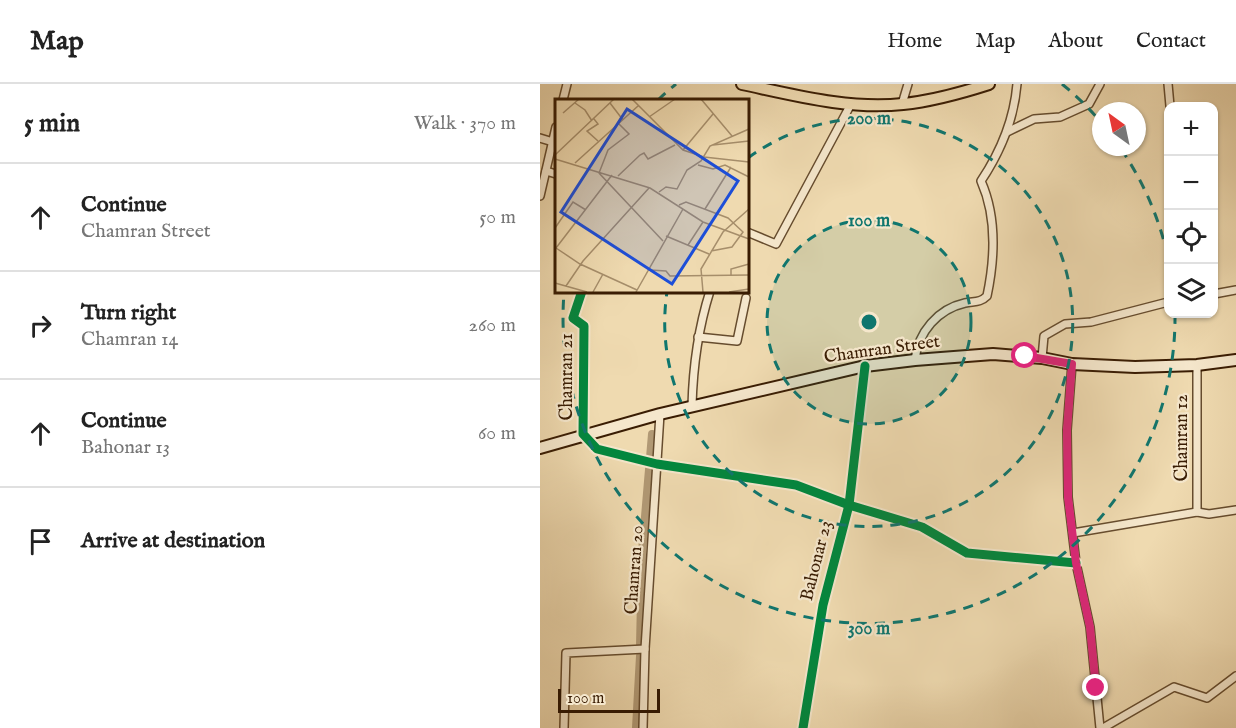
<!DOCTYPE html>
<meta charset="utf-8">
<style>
body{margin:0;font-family:"IM FELL English",serif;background:#f6f6f6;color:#222}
.controls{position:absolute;right:18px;top:18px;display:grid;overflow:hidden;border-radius:12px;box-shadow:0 2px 4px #0004}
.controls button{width:54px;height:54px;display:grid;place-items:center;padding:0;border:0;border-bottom:2px solid #e0e0e0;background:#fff;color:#222;font:30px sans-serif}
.compass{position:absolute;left:552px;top:18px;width:54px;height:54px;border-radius:50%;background:#fff;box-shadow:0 2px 4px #0004;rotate:327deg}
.scale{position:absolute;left:18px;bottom:15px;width:102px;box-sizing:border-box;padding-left:6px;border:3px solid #391c03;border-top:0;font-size:16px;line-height:21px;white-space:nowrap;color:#391c03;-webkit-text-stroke:4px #f5e7cc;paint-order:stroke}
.stop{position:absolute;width:18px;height:18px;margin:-14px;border:4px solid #db2777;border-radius:50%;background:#fff}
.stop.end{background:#db2777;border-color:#fff;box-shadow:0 2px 6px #0008}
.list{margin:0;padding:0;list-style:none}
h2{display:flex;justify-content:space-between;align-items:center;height:78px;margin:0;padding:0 24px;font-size:26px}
h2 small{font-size:20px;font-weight:400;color:#767676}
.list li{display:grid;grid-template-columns:39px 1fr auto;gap:18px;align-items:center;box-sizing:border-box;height:108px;padding:0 24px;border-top:2px solid #e0e0e0}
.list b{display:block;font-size:22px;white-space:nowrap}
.list p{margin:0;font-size:20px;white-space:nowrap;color:#767676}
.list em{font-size:20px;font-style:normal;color:#767676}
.icon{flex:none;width:33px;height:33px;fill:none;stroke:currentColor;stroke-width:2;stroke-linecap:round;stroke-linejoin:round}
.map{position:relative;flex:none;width:696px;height:644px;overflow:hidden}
header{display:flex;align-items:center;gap:36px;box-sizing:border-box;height:84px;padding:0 30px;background:#fff;border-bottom:2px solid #e0e0e0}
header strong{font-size:28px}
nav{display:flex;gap:33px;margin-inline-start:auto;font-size:21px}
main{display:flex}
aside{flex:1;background:#fff}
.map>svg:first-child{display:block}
</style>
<header>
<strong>Map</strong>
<nav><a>Home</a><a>Map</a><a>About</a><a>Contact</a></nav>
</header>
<main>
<aside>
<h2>5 min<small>Walk · 370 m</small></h2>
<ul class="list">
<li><svg class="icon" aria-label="ahead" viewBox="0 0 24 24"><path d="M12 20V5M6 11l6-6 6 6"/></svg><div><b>Continue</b><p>Chamran Street</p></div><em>50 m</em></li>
<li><svg class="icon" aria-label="right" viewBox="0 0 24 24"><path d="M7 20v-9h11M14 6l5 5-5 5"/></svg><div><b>Turn right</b><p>Chamran 14</p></div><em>260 m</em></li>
<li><svg class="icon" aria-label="ahead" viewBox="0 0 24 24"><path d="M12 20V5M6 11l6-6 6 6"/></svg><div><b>Continue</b><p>Bahonar 13</p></div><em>60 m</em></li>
<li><svg class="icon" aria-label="arrive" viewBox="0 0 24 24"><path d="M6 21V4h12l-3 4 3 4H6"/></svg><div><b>Arrive at destination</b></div></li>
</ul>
</aside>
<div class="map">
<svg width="696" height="644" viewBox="0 0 696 644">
<rect width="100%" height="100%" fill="#efdab0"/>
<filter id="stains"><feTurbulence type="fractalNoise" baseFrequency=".00333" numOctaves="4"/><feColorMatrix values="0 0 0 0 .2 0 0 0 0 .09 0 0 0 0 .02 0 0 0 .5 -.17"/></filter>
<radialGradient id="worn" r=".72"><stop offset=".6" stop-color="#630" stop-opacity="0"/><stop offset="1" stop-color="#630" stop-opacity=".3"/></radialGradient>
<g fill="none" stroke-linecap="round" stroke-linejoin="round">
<g stroke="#b19975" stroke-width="8">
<path d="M100,562L102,468L112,350"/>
<path d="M96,644L100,572"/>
</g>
<defs>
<g id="minor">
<path d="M628,0L630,22"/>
<path d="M23,16L27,0"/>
<path d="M362,20L368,0"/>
<path d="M467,48L494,35L520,33L549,20L560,0"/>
<path d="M0,54L13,58"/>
<path d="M6,87L16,90"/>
<path d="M0,112L16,43"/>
<path d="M207,148L236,160L311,20"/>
<path d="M42,207L33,234L44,242L43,350L57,365L117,380L256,401L309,421L382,443L427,469L536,479"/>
<path d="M674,210L696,206"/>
<path d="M158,253L197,257L206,214"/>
<path d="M502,274L504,252L525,240L551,238L628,218"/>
<path d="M375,276C378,248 398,225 425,219C434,217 440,219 447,212C455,174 457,133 441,97C461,67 474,36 477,0"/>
<path d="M532,280L527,346L528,413L536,479L550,543L560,644"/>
<path d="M152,322C153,282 158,245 170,207"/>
<path d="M657,428V281"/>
<path d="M533,449L657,428L669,430L696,426"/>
<path d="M24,644L26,569L105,565"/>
<path d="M103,644L105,565L120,330"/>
<path d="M263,644L283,521L309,421L325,282"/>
<path d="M563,644L634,603L667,614L696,592"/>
</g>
<path id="secondary" d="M0,364L120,330L325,282L375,276L453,270L502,274L532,280L595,283L657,281L696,276"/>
<path id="primary" d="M202,0C254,11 310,26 363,20C393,17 421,9 449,0"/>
</defs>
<use href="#minor" stroke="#664c2e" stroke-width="10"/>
<use href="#secondary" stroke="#391c03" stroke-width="14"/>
<use href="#primary" stroke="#391c03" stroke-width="14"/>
<use href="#minor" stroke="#f5e7cc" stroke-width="7"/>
<use href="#secondary" stroke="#f5e7cc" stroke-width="10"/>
<use href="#primary" stroke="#efdab0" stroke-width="10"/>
<defs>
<g id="cycleway">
<path d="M42,207L33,234L44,242L43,350L57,365L117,380L256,401L309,421L382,443L427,469L536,479"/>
<path d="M263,644L283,521L309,421L325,282"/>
</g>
</defs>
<use href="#cycleway" stroke="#f5e7cc" stroke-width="13"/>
<use href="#cycleway" stroke="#00873e" stroke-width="9"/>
</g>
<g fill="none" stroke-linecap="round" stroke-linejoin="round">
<path stroke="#db2777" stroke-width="8" d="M485,272L532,280L527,346L528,413L536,479L550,543L556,604"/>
</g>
<circle cx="329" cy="238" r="102" fill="#0f766e" fill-opacity=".12"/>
<g fill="none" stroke="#0f766e" stroke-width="3" stroke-dasharray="10 8">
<circle cx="329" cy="238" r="102"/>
<path d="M208 74A204 204 0 1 1 127 208"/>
<path d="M118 16A306 306 0 0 1 136 0M522 0A306 306 0 0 1 560 37M581 65A306 306 0 0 1 628 174M635 230A306 306 0 1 1 24 209"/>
</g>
<g text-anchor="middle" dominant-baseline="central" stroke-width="4.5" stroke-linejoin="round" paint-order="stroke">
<g font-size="18" fill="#391c03" stroke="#f5e7cc">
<text transform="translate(342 266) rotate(-8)">Chamran Street</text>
<text transform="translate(27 293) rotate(-90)">Chamran 21</text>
<text transform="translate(642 354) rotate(-90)">Chamran 12</text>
<text transform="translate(277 477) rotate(-76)">Bahonar 23</text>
<text transform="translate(95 486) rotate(-86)">Chamran 20</text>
</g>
</g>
<g transform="translate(15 15)">
<rect width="194" height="194" fill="#efdab0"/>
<path fill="none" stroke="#a68e6b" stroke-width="1.5" d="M77,0L128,51L149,58L194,63M146,0L177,37M20,4L30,11L37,22M55,4L68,21M8,14L24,0M94,18L120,0M39,20L43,25L32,32L43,42M64,25L74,35L53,51L44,74L108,142M158,46L194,42M128,51L158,15M0,56L59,0M0,60L95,89L148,123L194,140M20,64L83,7M143,66L158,70L170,66L194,78M63,77L85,56L89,54L93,60L120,46M104,93L111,88L122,90L132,71L146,62L155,47L194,30M124,106L131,103L173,119L188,133L177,148L156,152M150,110L176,68M0,129L18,103L31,111M111,137L154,155M133,146L148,123M1,149L57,76M1,149L25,165L82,191M95,171L111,172L115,177L194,176M176,176V170L194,165M0,184L32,193M11,187L28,162L94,89M38,193L48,175M81,193L128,110M148,193L146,170L168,133L194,110M174,193L194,190"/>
<path fill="#1d4ed8" fill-opacity="0.15" stroke="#1d4ed8" stroke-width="3" d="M72,10L183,82L117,185L6,113Z"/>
<rect width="194" height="194" fill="none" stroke="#391c03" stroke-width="3"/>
</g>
<circle cx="329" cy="238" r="9" fill="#0f766e" stroke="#f5e7cc" stroke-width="3"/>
<g font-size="18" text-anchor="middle" font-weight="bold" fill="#0f766e" stroke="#f5e7cc" stroke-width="4.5" stroke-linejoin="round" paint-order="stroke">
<text x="329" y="40">200 m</text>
<text x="329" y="142">100 m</text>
<text x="329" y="550">300 m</text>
</g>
<rect width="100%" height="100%" filter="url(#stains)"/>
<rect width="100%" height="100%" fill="url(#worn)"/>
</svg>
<div class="controls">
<button>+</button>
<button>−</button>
<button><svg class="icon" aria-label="locate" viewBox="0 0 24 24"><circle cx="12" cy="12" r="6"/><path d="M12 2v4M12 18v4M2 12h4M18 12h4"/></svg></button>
<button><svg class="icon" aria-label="layers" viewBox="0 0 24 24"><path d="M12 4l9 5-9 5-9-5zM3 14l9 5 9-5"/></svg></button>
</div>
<svg class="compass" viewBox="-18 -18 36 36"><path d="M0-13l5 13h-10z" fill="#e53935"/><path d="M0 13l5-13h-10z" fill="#767676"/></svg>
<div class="scale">100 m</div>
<div class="stop" style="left:485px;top:272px"></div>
<div class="stop end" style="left:556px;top:604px"></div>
</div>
</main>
